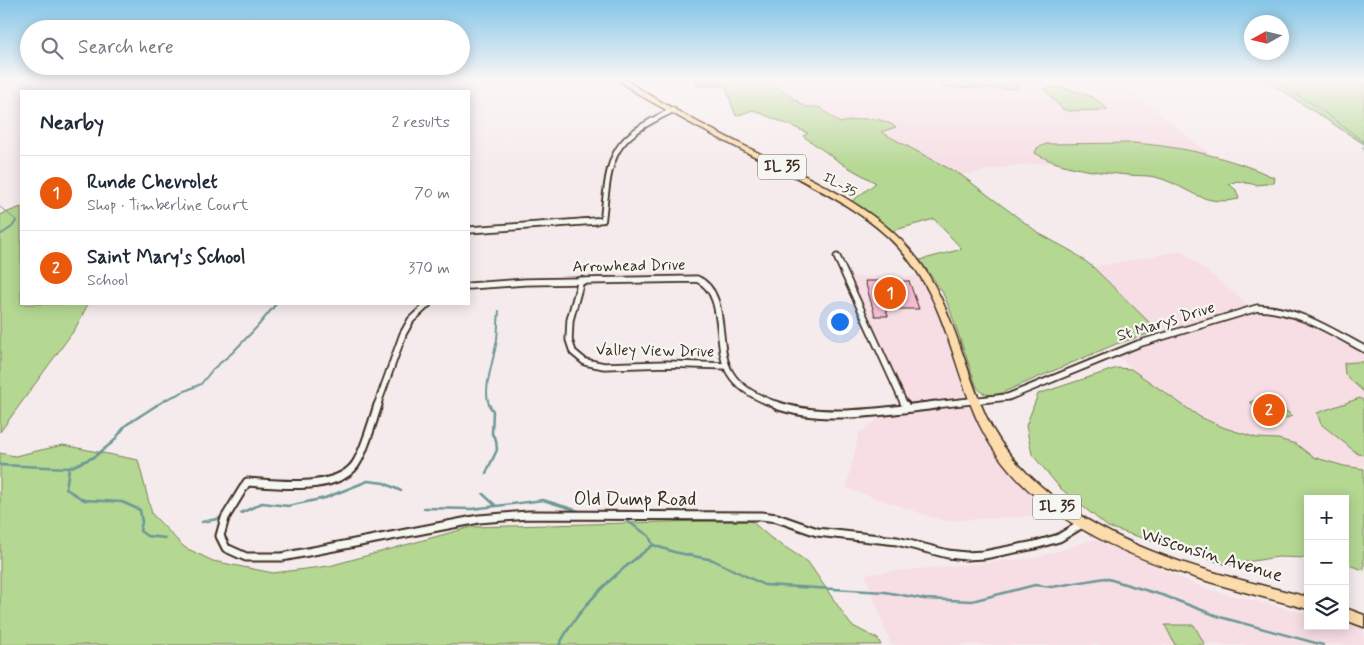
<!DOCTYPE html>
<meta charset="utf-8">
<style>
body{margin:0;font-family:Mynerve,sans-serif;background:#f6f6f7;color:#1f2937}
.controls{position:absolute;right:15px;bottom:15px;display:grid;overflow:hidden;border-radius:0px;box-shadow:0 2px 12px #0003}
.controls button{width:45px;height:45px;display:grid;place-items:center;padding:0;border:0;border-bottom:1px solid #e0e1e3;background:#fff;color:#1f2937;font:25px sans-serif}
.compass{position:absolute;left:1244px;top:15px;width:45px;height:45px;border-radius:50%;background:#fff;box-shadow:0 2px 12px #0003;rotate:262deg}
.you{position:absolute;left:839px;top:321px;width:18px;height:18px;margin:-12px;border:4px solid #fff;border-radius:50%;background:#1a73e8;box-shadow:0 0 0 8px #1a73e833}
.badge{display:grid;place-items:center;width:32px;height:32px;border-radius:50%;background:#ea580c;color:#fff;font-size:16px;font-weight:700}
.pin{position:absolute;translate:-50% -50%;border:2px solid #fff;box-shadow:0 1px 5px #0006}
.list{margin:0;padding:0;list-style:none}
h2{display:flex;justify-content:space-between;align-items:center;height:65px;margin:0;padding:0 20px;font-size:21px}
h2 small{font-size:16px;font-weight:400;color:#747a83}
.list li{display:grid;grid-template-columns:32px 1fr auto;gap:15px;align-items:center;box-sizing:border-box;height:75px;padding:0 20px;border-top:1px solid #e0e1e3}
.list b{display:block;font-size:19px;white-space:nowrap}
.list p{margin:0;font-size:16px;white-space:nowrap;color:#747a83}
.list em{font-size:16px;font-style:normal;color:#747a83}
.icon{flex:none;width:28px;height:28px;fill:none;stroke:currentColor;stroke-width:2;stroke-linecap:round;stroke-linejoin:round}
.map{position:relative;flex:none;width:1364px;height:645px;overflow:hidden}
.search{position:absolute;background:#fff;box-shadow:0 2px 12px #0003;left:20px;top:20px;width:450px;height:55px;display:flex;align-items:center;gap:12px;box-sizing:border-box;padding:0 18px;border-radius:28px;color:#747a83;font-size:19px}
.panel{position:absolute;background:#fff;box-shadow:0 2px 12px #0003;left:20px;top:90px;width:450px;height:215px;border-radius:0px}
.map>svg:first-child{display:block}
</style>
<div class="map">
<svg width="1364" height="645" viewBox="0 0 1364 645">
<rect width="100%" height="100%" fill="#f6ebec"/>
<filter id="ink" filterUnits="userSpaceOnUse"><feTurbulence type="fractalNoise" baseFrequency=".02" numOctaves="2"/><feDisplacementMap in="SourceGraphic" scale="10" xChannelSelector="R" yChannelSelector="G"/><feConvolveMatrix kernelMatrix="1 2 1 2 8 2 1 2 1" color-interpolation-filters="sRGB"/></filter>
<g filter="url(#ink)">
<g fill="#f6dee4">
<path d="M765,79H1116L1209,153L1019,165L961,175L881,131L895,127L887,121L861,117L840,123L819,107H806Z"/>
<path d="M1181,251L1258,312L1266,310L1293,315L1364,352V472L1204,439L1118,356L1166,339L1093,267Z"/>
<path d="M920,276L936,308L979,429L991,448L1017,480L1057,515L944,521L846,488L859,433L899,404L842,277Z"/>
<path d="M1094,539L1207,589L1308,614V626H1345V623L1364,627V645H891L865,574L1036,558Z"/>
</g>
<g fill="#b4d792" stroke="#788058">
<path d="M694,79H765L806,107H819L840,123C860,118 877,115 896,127L881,132L961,175L1040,234L1073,252L1093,267L1158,331L1116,344L999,394C989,396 981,395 976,385L950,310L942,291L920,260L962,249L934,219L892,231L852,201L876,183L844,165L803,136L808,133L753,110L736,116L725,86H696Z"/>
<path d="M937,79H1014L1019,84L1016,89L943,87Z"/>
<path d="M1264,79H1364V144Z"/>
<path d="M1055,87C1074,90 1095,94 1108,110L1069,111L1062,109L1044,89Z"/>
<path d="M1134,143C1183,147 1230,157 1275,178L1274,183L1257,185L1237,181L1229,184L1236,190L1239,199C1201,207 1191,188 1159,178C1150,175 1138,176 1128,175C1098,172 1061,169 1035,153L1037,148L1046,144Z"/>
<path d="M21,207V304H88L75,329L0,432V215Z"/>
<path d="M1356,362H1364V392L1345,375L1344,363Z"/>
<path d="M1117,368L1131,369L1200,417L1225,428L1257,438L1278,439L1296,444L1313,457L1344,466L1364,469V570L1345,564V499H1308V558L1278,557L1227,565L1108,527L1060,488L1032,454L1026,426L1038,394Z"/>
<path d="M1264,397L1278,409L1283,408L1292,416L1273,423L1250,402Z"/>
<path d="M1360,398L1364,401V455L1358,454L1321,424L1317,413Z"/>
<path d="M63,445L138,460L152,514L184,547L213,561L273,573L329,566L471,527L706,521H751L771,538L808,562L851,625L878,639L881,645H0V453L15,456Z"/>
<path d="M1165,625H1194L1205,645H1175Z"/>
</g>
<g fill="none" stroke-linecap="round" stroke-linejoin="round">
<g stroke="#6d9797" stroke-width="1">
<path d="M1274,79L1281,86L1316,106L1364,142"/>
<path d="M412,91L411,89L418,79"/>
<path d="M1364,146L1362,148L1364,150"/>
<path d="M0,207L16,220L15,222"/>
</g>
<g stroke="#6d9797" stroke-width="2">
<path d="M0,235L12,227L16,221"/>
<path d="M155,406L167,399L201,384L213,369L232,353L257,327L276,304"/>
<path d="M490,406C481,392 495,357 497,339C498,330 498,320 499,311"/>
</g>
<g stroke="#6d9797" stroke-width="2.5">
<path d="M0,465L69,468L94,457L113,442L126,425L157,405"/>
<path d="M69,468L66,489L84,500L122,502L140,510L142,522L140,531L147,536L165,538"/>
<path d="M486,473L497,450L496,440L492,434L493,411L489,405"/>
<path d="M483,494L495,505"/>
<path d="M424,508L472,509L543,500L582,512"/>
<path d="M241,513L262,503L288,506L325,498L368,481L384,483L401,491"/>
<path d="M626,520L649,536L653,545L674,552L713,560L764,585L885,592L924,599L972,601L1035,585L1052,587L1105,578L1165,596L1220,617L1323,645"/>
<path d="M202,522L222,518"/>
<path d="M559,645C581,603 616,573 653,545"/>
</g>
</g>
<path fill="#f7bed3" stroke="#3b2a1e" d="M865,281H909L919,309H886L888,316H875Z"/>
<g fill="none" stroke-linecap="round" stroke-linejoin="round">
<defs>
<path id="minor-far2" d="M579,222L603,220C610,153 610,140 673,110"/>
<g id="minor-far1">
<path d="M469,230L596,221"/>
<path d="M837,257L905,406"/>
<path d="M581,280L570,320L569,340L573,352L585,362L604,366L667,364L726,366"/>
<path d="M469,286L525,282L697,279C729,293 714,347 730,373C740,390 762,400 780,406"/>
<path d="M377,406L403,334L411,320L428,304"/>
<path d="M925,406L1008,397L1138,344L1257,308C1297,309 1329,330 1364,349"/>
</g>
<g id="minor">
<path d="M378,405C372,423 367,443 358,460C342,493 277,484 247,482L225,518L220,536L226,548L246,557H282L479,519L528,515L761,516L777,518L817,532L897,541L948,554L966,556L984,555L1035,545L1059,538L1082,524"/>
<path d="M776,405C822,422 888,411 936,405"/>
<path d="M905,405L906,408"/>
</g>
<g id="primary">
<path d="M618,79H624C670,109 718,133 767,157C813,180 864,203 901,240C949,288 959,354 985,414C999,446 1023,472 1050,494C1124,553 1217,574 1308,597V609C1188,577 1029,541 975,415C948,349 942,287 887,236C861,212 829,195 799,179C757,157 714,137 672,113C654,103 634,93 618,79Z"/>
<path d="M1345,608L1364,615V627L1345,620Z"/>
</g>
</defs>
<use href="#minor-far2" stroke="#3b2a1e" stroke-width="8"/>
<use href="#minor-far1" stroke="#3b2a1e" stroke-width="9"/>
<use href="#minor" stroke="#3b2a1e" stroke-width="11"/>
<use href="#primary" stroke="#3b2a1e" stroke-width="3"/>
<use href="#minor-far2" stroke="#f6f6f2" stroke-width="4.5"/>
<use href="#minor-far1" stroke="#f6f6f2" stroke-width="5.5"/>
<use href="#minor" stroke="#f6f6f2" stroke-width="7"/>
<use href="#primary" fill="#fcdcac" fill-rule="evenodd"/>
</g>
</g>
<linearGradient id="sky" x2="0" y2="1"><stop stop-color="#84c6e8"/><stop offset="0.47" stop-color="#fbf6f6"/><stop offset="1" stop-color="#fbf6f6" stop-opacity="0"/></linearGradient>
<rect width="1364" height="169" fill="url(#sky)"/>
<g text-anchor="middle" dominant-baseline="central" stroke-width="4.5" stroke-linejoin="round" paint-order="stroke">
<g font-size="14" fill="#3b2a1e" stroke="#f6f6f2">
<text transform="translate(840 185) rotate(29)">IL-35</text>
</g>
<g fill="#f6f6f2" stroke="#73675e" stroke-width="1">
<rect x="758" y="154.5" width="48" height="25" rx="4"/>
<rect x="1033" y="494.5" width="48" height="25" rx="4"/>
</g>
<g font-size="15" font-weight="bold" fill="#3b2a1e">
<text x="782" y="167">IL 35</text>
<text x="1057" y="507">IL 35</text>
</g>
<g font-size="16" fill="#3b2a1e" stroke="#f6f6f2">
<text transform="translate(629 266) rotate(-1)">Arrowhead Drive</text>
<text transform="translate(1166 322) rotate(-17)">St Marys Drive</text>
<text transform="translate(655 351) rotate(1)">Valley View Drive</text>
</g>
<g font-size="19" fill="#3b2a1e" stroke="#f6f6f2">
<text x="635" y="499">Old Dump Road</text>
<text transform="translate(1212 555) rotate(17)">Wisconsin Avenue</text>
</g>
</g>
</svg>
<div class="controls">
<button>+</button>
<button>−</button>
<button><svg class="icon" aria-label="layers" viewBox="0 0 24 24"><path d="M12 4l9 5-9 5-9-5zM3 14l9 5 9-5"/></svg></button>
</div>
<svg class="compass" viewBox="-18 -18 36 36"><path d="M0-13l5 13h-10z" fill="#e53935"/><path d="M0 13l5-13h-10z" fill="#747a83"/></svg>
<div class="you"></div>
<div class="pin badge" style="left:890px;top:293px">1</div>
<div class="pin badge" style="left:1269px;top:410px">2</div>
<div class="search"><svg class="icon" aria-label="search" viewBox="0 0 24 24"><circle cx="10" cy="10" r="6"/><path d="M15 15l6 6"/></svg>Search here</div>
<section class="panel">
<h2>Nearby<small>2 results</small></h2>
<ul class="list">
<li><span class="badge">1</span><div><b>Runde Chevrolet</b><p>Shop · Timberline Court</p></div><em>70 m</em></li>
<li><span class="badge">2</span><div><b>Saint Mary's School</b><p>School</p></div><em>370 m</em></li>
</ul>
</section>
</div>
